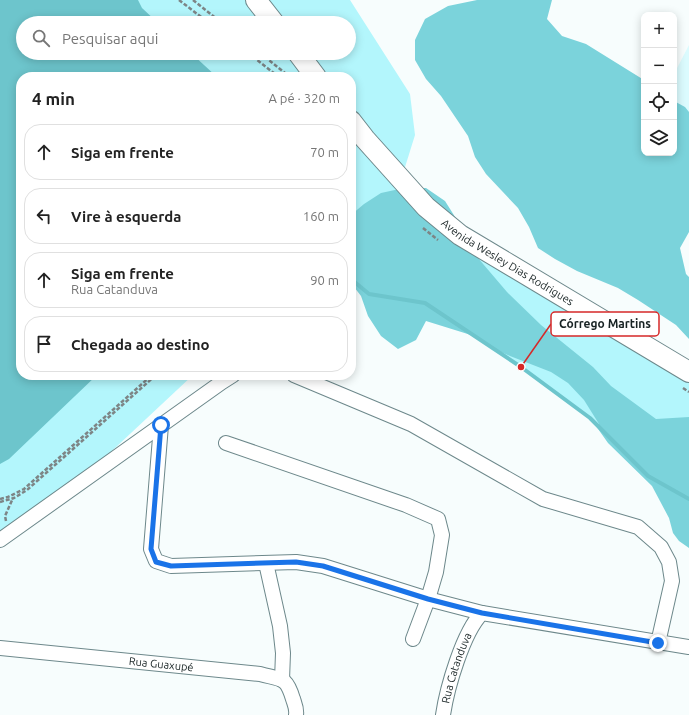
<!DOCTYPE html>
<html lang="pt">
<meta charset="utf-8">
<style>
body{margin:0;font-family:Ubuntu,sans-serif;background:#f2f2f2;color:#222}
.controls{position:absolute;right:12px;top:12px;display:grid;overflow:hidden;border-radius:8px;box-shadow:0 2px 10px #0003}
.controls button{width:36px;height:36px;display:grid;place-items:center;padding:0;border:0;border-bottom:1px solid #e0e0e0;background:#fff;color:#222;font:20px sans-serif}
.stop{position:absolute;width:12px;height:12px;margin:-9px;border:3px solid #1a73e8;border-radius:50%;background:#fff}
.stop.end{background:#1a73e8;border-color:#fff;box-shadow:0 1px 4px #0008}
.list{margin:0;padding:0;list-style:none}
h2{display:flex;justify-content:space-between;align-items:center;height:52px;margin:0;padding:0 16px;font-size:17px}
h2 small{font-size:13px;font-weight:400;color:#767676}
.list li{display:grid;grid-template-columns:26px 1fr auto;gap:12px;align-items:center;box-sizing:border-box;height:56px;margin:0 8px 8px;padding:0 8px;border:1px solid #e0e0e0;border-radius:16px}
.list b{display:block;font-size:15px;white-space:nowrap}
.list p{margin:0;font-size:13px;white-space:nowrap;color:#767676}
.list em{font-size:13px;font-style:normal;color:#767676}
.icon{flex:none;width:22px;height:22px;fill:none;stroke:currentColor;stroke-width:2;stroke-linecap:round;stroke-linejoin:round}
.map{position:relative;flex:none;width:689px;height:715px;overflow:hidden}
.search{position:absolute;background:#fff;box-shadow:0 2px 10px #0003;left:16px;top:16px;width:340px;height:44px;display:flex;align-items:center;gap:10px;box-sizing:border-box;padding:0 14px;border-radius:22px;color:#767676;font-size:15px}
.panel{position:absolute;background:#fff;box-shadow:0 2px 10px #0003;left:16px;top:72px;width:340px;height:308px;border-radius:16px}
.map>svg:first-child{display:block}
</style>
<div class="map">
<svg width="689" height="715" viewBox="0 0 689 715">
<rect width="100%" height="100%" fill="#f7fdfd"/>
<path fill="#dbfbfe" d="M689,45V121L674,100V74Z"/>
<path fill="#b3f6fc" fill-rule="evenodd" d="M0,0H350L410,94L415,135L401,180L397,184L689,382V499L652,478L590,418L478,338L351,279V77H21V375H193L37,521L0,535ZM23,23H349V53H23Z"/>
<g fill="#7bd3db">
<path d="M477,0H552L547,19L562,36L586,44L644,80V153H674V101L685,107L689,112V232L680,248L686,274L689,277V339L676,325L638,300L618,288L577,271L555,259L538,248L529,227L518,208L486,174L475,157L468,136L441,96L426,79L415,60V40L425,19L448,6Z"/>
<path d="M404,188H426L445,201L469,239L478,258L507,292L541,325L593,367L611,386L656,419L689,417V548L679,541L673,533L669,518L652,486L608,443L596,426L599,424L584,400L568,383L551,372L510,356L490,347L471,335L426,321L416,340L398,349L381,336L368,316L361,296L351,283V215L364,204L381,193Z"/>
</g>
<path fill="#6dc5cc" d="M0,0H138L142,8L158,23H23V53H191L217,77H21V375H97L9,459L0,464Z"/>
<g fill="none" stroke-linecap="round" stroke-linejoin="round">
<path stroke="#6dc5cc" stroke-width="4" d="M351,279L369,294L425,303L521,367L590,418L648,476L689,499"/>
<defs>
<g id="street">
<path d="M294,375L411,424L543,499L638,527L661,547L669,562L672,581L658,643"/>
<path d="M161,425L151,549L156,561L171,566L296,562L323,566L428,599L482,613"/>
<path d="M226,443L406,505L438,519L442,535L436,572L428,599L413,639"/>
<path d="M0,540L222,382L233,375"/>
<path d="M266,563L280,626L283,653L282,680"/>
<path id="s1" d="M0,648L260,674C282,680 286,676 293,699C295,705 297,709 296,715"/>
<path id="s2" d="M443,715C447,688 463,632 482,613L689,647"/>
</g>
<g id="secondary">
<path d="M256,0L274,23"/>
<path d="M298,53L316,77"/>
<path id="s3" d="M351,121L365,139L426,207L460,235L689,372"/>
</g>
</defs>
<use href="#street" stroke="#6d888b" stroke-width="16"/>
<use href="#secondary" stroke="#6d888b" stroke-width="22"/>
<g stroke="#7d8586" stroke-width="2.5" stroke-dasharray="4 2" stroke-linecap="butt">
<path d="M179,0L209,23"/>
<path d="M193,0L222,23"/>
<path d="M248,53L279,77"/>
<path d="M260,53L290,77"/>
<path d="M423,228L438,240"/>
<path d="M683,388L689,392"/>
<path d="M0,499L8,497L24,489L152,375"/>
<path d="M0,502L14,498L27,490L156,375"/>
<path d="M6,521L5,516L13,498"/>
</g>
<use href="#street" stroke="#fff" stroke-width="14"/>
<use href="#secondary" stroke="#fff" stroke-width="20"/>
</g>
<g fill="none" stroke-linecap="round" stroke-linejoin="round">
<path stroke="#1a73e8" stroke-width="5" d="M161,425L151,549L156,562L171,566L296,562L323,566L428,599L482,613L658,643"/>
</g>
<g text-anchor="middle" dominant-baseline="central" stroke-width="3" stroke-linejoin="round" paint-order="stroke">
<g font-size="11" fill="#172223" stroke="#fff">
<text stroke="none"><textPath href="#s3" startOffset="213">Avenida Wesley Dias Rodrigues</textPath></text>
<text stroke="none"><textPath href="#s1" startOffset="162">Rua Guaxupé</textPath></text>
<text stroke="none"><textPath href="#s2" startOffset="49">Rua Catanduva</textPath></text>
</g>
</g>
<path fill="none" stroke="#d62828" stroke-width="1.5" d="M521 367L551 324"/>
<circle fill="#d62828" stroke="#fff" stroke-width="1.5" cx="521" cy="367" r="4"/>
<rect fill="#fff" stroke="#d62828" stroke-width="1.5" x="551" y="312" width="108" height="24" rx="4"/>
<g font-size="12" text-anchor="middle" font-weight="bold" fill="#172223">
<text x="605" y="328">Córrego Martins</text>
</g>
</svg>
<div class="controls">
<button>+</button>
<button>−</button>
<button><svg class="icon" aria-label="locate" viewBox="0 0 24 24"><circle cx="12" cy="12" r="6"/><path d="M12 2v4M12 18v4M2 12h4M18 12h4"/></svg></button>
<button><svg class="icon" aria-label="layers" viewBox="0 0 24 24"><path d="M12 4l9 5-9 5-9-5zM3 14l9 5 9-5"/></svg></button>
</div>
<div class="stop" style="left:161px;top:425px"></div>
<div class="stop end" style="left:658px;top:643px"></div>
<div class="search"><svg class="icon" aria-label="search" viewBox="0 0 24 24"><circle cx="10" cy="10" r="6"/><path d="M15 15l6 6"/></svg>Pesquisar aqui</div>
<section class="panel">
<h2>4 min<small>A pé · 320 m</small></h2>
<ul class="list">
<li><svg class="icon" aria-label="ahead" viewBox="0 0 24 24"><path d="M12 20V5M6 11l6-6 6 6"/></svg><div><b>Siga em frente</b></div><em>70 m</em></li>
<li><svg class="icon" aria-label="left" viewBox="0 0 24 24"><path d="M17 20v-9H6M10 6l-5 5 5 5"/></svg><div><b>Vire à esquerda</b></div><em>160 m</em></li>
<li><svg class="icon" aria-label="ahead" viewBox="0 0 24 24"><path d="M12 20V5M6 11l6-6 6 6"/></svg><div><b>Siga em frente</b><p>Rua Catanduva</p></div><em>90 m</em></li>
<li><svg class="icon" aria-label="arrive" viewBox="0 0 24 24"><path d="M6 21V4h12l-3 4 3 4H6"/></svg><div><b>Chegada ao destino</b></div></li>
</ul>
</section>
</div>
